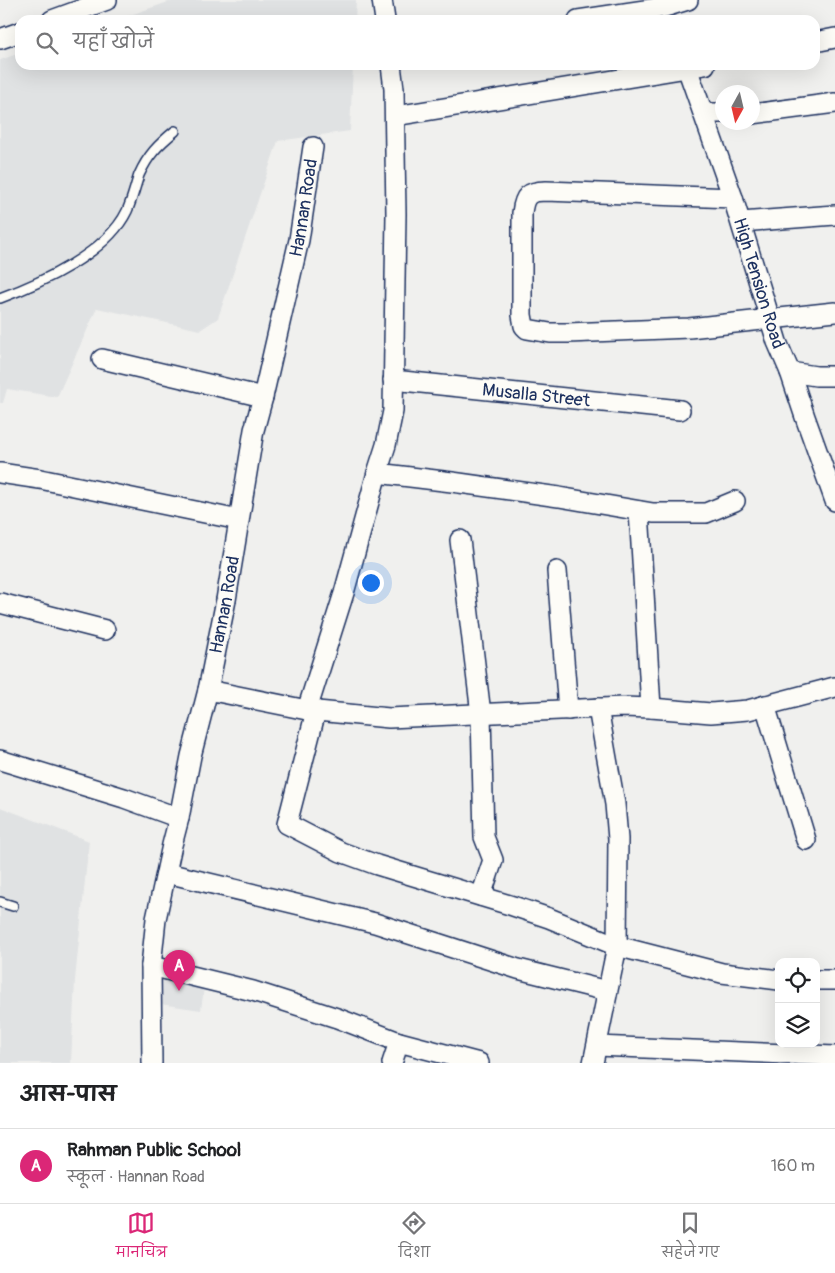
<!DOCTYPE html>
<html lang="hi">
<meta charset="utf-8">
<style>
body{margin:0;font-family:Pangolin,"Playpen Sans Deva",sans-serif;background:#f2f2f2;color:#202124}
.controls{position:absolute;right:15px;bottom:15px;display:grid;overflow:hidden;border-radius:10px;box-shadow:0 5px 20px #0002}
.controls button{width:45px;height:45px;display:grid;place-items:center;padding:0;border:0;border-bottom:1px solid #e0e0e0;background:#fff;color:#202124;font:25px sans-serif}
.compass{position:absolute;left:715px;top:85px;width:45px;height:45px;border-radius:50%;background:#fff;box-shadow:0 5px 20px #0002;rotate:188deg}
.you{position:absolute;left:370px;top:582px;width:18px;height:18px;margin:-12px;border:4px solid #fff;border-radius:50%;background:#1a73e8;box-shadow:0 0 0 8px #1a73e833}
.badge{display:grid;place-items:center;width:32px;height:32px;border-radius:50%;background:#db2777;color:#fff;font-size:16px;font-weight:700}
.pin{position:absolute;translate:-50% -41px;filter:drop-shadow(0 1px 2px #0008)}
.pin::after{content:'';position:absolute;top:26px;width:18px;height:15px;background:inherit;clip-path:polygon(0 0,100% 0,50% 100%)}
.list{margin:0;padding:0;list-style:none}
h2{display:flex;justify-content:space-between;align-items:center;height:65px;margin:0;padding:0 20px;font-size:21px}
h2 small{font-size:16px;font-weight:400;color:#757577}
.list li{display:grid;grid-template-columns:32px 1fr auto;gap:15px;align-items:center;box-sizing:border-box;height:75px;padding:0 20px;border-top:1px solid #e0e0e0}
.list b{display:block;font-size:19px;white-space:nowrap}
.list p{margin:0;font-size:16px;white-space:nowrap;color:#757577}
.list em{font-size:16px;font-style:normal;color:#757577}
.icon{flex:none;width:28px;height:28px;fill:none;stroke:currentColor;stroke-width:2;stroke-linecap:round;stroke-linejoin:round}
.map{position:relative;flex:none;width:835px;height:1063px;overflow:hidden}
.search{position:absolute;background:#fff;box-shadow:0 5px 20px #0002;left:15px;right:15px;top:15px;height:55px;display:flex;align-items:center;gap:12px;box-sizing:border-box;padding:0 18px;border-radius:15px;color:#757577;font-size:19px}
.sheet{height:140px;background:#fff}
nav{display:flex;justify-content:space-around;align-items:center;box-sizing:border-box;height:70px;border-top:1px solid #e0e0e0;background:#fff;font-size:14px;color:#757577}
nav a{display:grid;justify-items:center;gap:2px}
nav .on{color:#db2777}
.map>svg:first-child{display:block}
</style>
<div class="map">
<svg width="835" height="1063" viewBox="0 0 835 1063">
<rect width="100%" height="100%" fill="#f0f0ee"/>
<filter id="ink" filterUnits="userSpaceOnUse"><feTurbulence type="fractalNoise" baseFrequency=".02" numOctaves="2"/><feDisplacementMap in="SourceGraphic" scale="10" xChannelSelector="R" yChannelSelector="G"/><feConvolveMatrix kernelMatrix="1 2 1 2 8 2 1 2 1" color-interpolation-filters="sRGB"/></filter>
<g filter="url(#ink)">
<g fill="#e0e2e3">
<path d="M174,0H356L355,20H116Z"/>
<path d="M20,53V65H353L350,131L278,141L218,318L200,330L97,308L57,397L7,389L3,403H0V60Z"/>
<path d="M0,807L89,841L75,980L71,1063H0Z"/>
<path d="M157,973L205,980L201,1010L153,1003Z"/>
</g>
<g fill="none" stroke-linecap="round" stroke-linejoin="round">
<defs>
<g id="service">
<path d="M0,298C41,283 107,253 127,211C132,200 135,187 139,175C148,155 158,145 175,131"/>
<path d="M0,902L13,906"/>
</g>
<g id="minor">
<path d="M382,0L385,20"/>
<path d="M52,20L107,0"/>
<path d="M578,20L665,7L688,0"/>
<path d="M0,39L20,32"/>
<path d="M815,42L835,38"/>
<path id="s1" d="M686,65L733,198L777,342L790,372L805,417L835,501"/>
<path d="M704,113H722"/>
<path d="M752,114L835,103"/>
<path d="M395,116L705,65"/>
<path d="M733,198L546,191C528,191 524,196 522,213V315L524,326L527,329L550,333H568L689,328L835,312"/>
<path d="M741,222L835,215"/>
<path d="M102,359L263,397"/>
<path d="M790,372L816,376H835"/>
<path id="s2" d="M393,380L680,410"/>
<path d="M0,473L40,479L239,520"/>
<path d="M377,473L452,482L559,497L653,513H706L735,501"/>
<path d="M639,511L651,708"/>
<path d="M460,540L481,714L484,837L493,860L481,896"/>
<path d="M557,571L568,710"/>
<path d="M0,603L105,630"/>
<path d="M208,690L307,710L389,718L623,707L651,708L711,713L748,710L835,687"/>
<path d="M765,705L806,840"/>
<path d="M307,710L344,593L377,473L386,445L393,411L396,214L394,89L391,65"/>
<path d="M316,711L287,824L341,852L377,865L513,906L549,918L617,946L722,973L779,980"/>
<path d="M0,760L124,798L179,818"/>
<path d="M167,873L375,923L518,969L607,991"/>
<path d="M151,966L253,991L337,1018L399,1042L479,1063"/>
<path d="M816,980H835"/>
<path d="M597,1046L835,1056"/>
<path id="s3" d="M152,1063L151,966L156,919L172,845L179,818L191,756L208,690L226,600L254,430L263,397L299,240L313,147"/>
<path d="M392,1063L399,1042"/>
<path d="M593,1063L617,946L618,839L615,804L598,708"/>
</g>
</defs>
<use href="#service" stroke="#1b2f5e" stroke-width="12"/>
<use href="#minor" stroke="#1b2f5e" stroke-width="22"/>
<use href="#service" stroke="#fdfcf7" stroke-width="9"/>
<use href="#minor" stroke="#fdfcf7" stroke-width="19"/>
</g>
</g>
<g text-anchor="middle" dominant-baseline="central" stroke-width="4.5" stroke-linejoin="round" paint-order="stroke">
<g font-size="18" fill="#1b2f5e" stroke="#fdfcf7">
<text stroke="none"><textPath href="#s3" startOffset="871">Hannan Road</textPath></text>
<text stroke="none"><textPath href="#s1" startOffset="230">High Tension Road</textPath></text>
<text stroke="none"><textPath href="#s2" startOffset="144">Musalla Street</textPath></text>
<text stroke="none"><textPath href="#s3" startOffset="466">Hannan Road</textPath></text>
</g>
</g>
</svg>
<div class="controls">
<button><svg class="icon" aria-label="locate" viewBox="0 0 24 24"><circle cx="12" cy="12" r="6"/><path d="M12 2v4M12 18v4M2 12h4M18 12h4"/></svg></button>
<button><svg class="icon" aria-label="layers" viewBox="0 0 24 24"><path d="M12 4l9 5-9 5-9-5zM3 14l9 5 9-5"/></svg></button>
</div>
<svg class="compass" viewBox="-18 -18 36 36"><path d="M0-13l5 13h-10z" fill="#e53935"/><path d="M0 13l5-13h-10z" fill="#757577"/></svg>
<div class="you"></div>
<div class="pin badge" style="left:179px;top:991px">A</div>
<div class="search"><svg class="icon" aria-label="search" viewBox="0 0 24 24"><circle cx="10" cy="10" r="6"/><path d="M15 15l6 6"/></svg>यहाँ खोजें</div>
</div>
<section class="sheet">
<h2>आस-पास<small></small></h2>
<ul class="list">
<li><span class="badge">A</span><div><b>Rahman Public School</b><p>स्कूल · Hannan Road</p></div><em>160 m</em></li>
</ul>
</section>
<nav>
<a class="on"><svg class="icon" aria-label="map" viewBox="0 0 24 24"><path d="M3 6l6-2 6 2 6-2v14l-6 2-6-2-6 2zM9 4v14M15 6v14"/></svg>मानचित्र</a>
<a><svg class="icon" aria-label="directions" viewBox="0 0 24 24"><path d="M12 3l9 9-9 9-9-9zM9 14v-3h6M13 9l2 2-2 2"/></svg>दिशा</a>
<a><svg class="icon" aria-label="saved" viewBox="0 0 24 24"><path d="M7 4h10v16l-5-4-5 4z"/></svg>सहेजे गए</a>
</nav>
